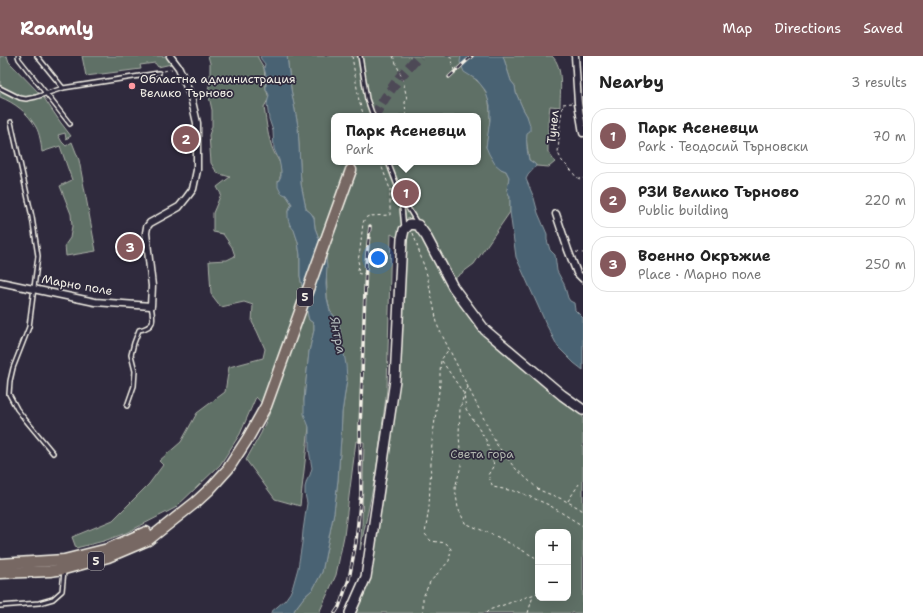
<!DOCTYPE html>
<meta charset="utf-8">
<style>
body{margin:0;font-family:"Shantell Sans",sans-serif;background:#f6f6f6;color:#222}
.controls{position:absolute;right:12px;bottom:12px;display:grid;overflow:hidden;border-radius:8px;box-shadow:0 4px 16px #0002}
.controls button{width:36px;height:36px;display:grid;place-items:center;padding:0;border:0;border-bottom:1px solid #e0e0e0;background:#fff;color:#222;font:20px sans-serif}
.you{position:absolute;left:378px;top:202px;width:14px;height:14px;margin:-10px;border:3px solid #fff;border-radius:50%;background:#1a73e8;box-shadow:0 0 0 6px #1a73e833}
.badge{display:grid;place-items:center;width:26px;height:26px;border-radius:50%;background:#85585c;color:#fff;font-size:13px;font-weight:700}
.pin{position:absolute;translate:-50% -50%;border:2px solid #fff;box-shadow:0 1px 4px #0006}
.popup{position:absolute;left:331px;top:57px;width:150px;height:52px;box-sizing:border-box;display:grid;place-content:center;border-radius:8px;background:#fff;filter:drop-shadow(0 1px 3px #0005);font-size:13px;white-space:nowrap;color:#767676}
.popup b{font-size:15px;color:#222}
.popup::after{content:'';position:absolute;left:50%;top:100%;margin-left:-8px;border:8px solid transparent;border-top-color:#fff}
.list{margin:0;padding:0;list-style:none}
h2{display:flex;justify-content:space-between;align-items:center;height:52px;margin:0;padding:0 16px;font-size:17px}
h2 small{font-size:13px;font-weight:400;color:#767676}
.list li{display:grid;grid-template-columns:26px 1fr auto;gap:12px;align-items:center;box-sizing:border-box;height:56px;margin:0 8px 8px;padding:0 8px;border:1px solid #e0e0e0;border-radius:16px}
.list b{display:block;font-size:15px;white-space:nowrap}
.list p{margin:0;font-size:13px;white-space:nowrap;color:#767676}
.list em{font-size:13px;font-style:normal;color:#767676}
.map{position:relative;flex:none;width:583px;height:557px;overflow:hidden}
header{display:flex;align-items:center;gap:24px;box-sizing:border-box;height:56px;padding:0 20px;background:#85585c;color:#fff}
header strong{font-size:19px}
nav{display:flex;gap:22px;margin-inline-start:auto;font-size:14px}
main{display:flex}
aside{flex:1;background:#fff}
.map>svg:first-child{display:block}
</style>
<header>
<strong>Roamly</strong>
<nav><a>Map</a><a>Directions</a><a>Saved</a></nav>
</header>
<main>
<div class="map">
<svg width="583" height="557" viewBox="0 0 583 557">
<rect width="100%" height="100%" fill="#2f2a3d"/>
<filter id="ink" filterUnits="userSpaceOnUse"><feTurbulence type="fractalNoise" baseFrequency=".025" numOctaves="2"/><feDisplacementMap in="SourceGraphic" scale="8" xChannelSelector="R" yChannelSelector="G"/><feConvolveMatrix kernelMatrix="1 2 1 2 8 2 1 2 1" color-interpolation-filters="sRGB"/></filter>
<g filter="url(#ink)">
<g fill="#5f6f66" stroke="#aab0a7" fill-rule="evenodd">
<path d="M0,0H7L9,6L44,42L61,67L71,80L66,83L65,77L58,79L62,86L66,90L72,86L79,104L96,195L66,200L65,189L70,182L72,170L71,158L60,130L72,124L60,90L42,96C41,88 40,78 36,71C28,57 15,47 0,41Z"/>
<path d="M82,0H169L176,7L158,11L155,7L140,9L141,13L86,20Z"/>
<path d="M208,0H258V2L264,12L266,33L269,42L264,51C266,63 267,77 271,88C275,104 287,108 278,126L292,148L288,155L290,169L294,173L298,186L300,199V220L308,260L309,264L312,266L314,268V274L309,296L304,344L306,363L308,366L309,371L300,450L275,443L246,404L261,377L270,356L256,341L240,378L220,409L175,452L126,477L104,485L76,492L72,481L113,464L149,428L163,409L159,405L181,386L197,357L225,336L229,311L263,302L265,293L257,275L252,266L253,249L244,246L221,251L211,238L209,205L227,204L235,200L232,191L223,178L213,176V157L221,138L217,131L230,121L217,117L211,107L209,79L212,70V54L208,36L210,23V7Z"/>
<path d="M287,0H461C459,16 467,15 476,24C479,26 482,30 484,33C494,49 489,74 486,91L501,113L506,115L509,121L507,134L510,141V156L474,208L450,226L485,274L583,354V557H350L366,521L395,324L402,184L391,178L387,333L376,417L360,494L362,468L364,386L356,385L344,480L336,519L319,557H293L295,553L304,541L313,533L322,516L334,456L338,424L341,382L342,357L347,323L339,268L335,261L330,255L327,242L326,201L315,172L314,162L311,157L306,153L301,128L298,70L291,33ZM334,60H478V106H334ZM538,476H568V542H538Z"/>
<path d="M503,0H552C564,11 560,36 560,51L550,50L548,67V96L555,106L549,111L536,110L535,108L529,104L526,82L527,60L523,53L516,37L515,30L511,25Z"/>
</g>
<g fill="#496273" stroke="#8d9ba2">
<path d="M260,0H287L291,33L298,70L301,128L306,153L311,157L314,162L315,172L326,201L327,211L326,228L327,242L330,255L335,261L339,268L346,309L347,323L342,357L341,382L338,424L334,456L322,516L313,533L304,541L295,553L293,557H270L285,544L290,537L293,530L298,512L302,487L303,475L307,447L305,438V431L307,424L310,419L312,412L309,394V371L304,358V344L309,296L314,274V268L312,266L309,264L308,260L300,220V199L298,186L294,174L290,169L288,163V155L292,148L286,139L281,137L278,131V126L281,120V114L279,104L274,93L273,75L269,63L267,48L269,39L266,33V19L264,12L265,8L261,3Z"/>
<path d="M461,0H503L511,25L515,30L516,37L523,53L527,60L530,69V75L527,77C526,85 527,96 529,104L535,108L536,110L528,119L526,123L534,142L538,157L547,178V184L550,194L555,199L557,215L564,228L568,242L570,245L574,247L575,254L583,262V314L574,307L558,291L547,270L516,201L510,156V141L507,134L509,121L506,115L501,113L495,108L489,98L486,91L490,64V49L485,34L477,24L464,16L460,6Z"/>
</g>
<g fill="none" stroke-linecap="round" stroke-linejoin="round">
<path stroke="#4d4857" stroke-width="10" stroke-dasharray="10 5" stroke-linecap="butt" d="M374,60L385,42L399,22L419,0"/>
<defs>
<g id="lane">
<path d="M18,0L19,3L70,68"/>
<path d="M37,0L63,32"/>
<path d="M360,0L367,43L373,60"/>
<path d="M0,32L20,42L26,43L36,41L63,32L159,17"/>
<path d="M11,66L32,161L38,200L29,271L13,312L10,325L9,338L17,353L24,362L53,397"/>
<path d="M388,106L401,140L417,167"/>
<path d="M401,141L404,172"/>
<path d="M127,350L134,330L135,315L131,299L134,287L139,274C155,271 154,264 151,250"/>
<path d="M0,550L39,547L53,543L62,535L64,515"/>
</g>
<g id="street">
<path d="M575,0L578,47L583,77"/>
<path d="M556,158L568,194L577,217L583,223"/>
<path d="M0,226L95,246L151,250L152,230L146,177L147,171L150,167L179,151L187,141L193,133L197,114V67L191,41L179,12L170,0"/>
</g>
<path id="secondary" d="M350,557L366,521L395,324L402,183L404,174L410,168L418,169L426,180L453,231L485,274L562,339L583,354"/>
<g id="primary">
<path d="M0,508L64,504L108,493L146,476"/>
<path d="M0,517L50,515L64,513L108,501L148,484L196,446L210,433L228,413L248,382L266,350L351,114"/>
</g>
</defs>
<use href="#lane" stroke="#f4f1e8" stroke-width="6"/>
<use href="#street" stroke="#f4f1e8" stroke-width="9"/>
<use href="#secondary" stroke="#f4f1e8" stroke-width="12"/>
<use href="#primary" stroke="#f4f1e8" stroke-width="13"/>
<g stroke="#f4f1e8" stroke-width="1" stroke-dasharray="3 3" stroke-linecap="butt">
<path d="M352,0L359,45L364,60"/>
<path d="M393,0L403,24L407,43L405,46L406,60"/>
<path d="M450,0L452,4L454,15"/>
<path d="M164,15L172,13"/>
<path d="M572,47L563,48L560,68L558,97L562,105L571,114L576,121L580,123L583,122"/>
<path d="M380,106L390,133L394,135"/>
<path d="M413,177L427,219L438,271L497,389L514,411L539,434L562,443L579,452L583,455"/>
<path d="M576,196L583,197"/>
<path d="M366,219L363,217L360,218L358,217V214L359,209L358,205L360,194L363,167L365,162L369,160L390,159V133"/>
<path d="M442,305L464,338L466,353L486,384L494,409L488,419L493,431L519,436L549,449L583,470"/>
<path d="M468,331L464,338L460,353L459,378L461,410L455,432L458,452L465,467L500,482L538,503"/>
<path d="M568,445L579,428"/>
<path d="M423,557V541L430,526L449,505L451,493L446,487L431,485L425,478L429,451L432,385L440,328V316L441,304L449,293"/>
<path d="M486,557L489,554L538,537"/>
<path d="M528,557L533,540"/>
</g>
<use href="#lane" stroke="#2f2a3d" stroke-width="3"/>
<use href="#street" stroke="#2f2a3d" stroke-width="6"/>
<use href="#secondary" stroke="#2f2a3d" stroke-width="9"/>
<use href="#primary" stroke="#776864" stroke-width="10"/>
<defs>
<g id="rail">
<path d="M449,21L472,0"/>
<path d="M335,557L339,551L349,523L356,486L361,437L360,373L366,207L370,170"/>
</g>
</defs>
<use href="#rail" stroke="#f4f1e8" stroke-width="3.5"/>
<use href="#rail" stroke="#2f2a3d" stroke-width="2" stroke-dasharray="6" stroke-linecap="butt"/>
</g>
</g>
<circle fill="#ff9aa2" stroke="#2f2a3d" stroke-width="1.5" cx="132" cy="30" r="4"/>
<g text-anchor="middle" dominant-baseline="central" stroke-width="3.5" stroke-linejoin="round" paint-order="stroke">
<g fill="#2f2a3d" stroke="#b9b5b5" stroke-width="1">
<rect x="297" y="232" width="16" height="18" rx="3"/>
<rect x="88" y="496" width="16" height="18" rx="3"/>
</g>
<g font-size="11" font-weight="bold" fill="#f4f1e8">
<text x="305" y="241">5</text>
<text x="96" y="505">5</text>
</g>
<g font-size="12" fill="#f4f1e8" stroke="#2f2a3d" text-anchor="start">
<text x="140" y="23">Областна администрация<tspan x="140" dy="14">Велико Търново</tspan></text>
</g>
<g font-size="12" fill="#f4f1e8" stroke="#2f2a3d">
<text transform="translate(553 71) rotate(-84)">Тунел</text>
<text transform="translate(77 229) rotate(10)">Марно поле</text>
</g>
<g font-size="12" fill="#b1b6ae" stroke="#2f2a3d">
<text x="482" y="398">Света гора</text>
</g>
<g font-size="13" font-style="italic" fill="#b0b8b9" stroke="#2f2a3d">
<text transform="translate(338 279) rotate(78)">Янтра</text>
</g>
</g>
</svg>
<div class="controls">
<button>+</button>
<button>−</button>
</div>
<div class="you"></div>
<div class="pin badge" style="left:406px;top:137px">1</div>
<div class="popup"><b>Парк Асеневци</b>Park</div>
<div class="pin badge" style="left:186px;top:83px">2</div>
<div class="pin badge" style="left:130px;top:191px">3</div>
</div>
<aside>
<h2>Nearby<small>3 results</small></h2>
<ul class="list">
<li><span class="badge">1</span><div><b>Парк Асеневци</b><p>Park · Теодосий Търновски</p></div><em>70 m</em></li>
<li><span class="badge">2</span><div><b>РЗИ Велико Търново</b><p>Public building</p></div><em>220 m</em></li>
<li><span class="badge">3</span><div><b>Военно Окръжие</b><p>Place · Марно поле</p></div><em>250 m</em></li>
</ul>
</aside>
</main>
